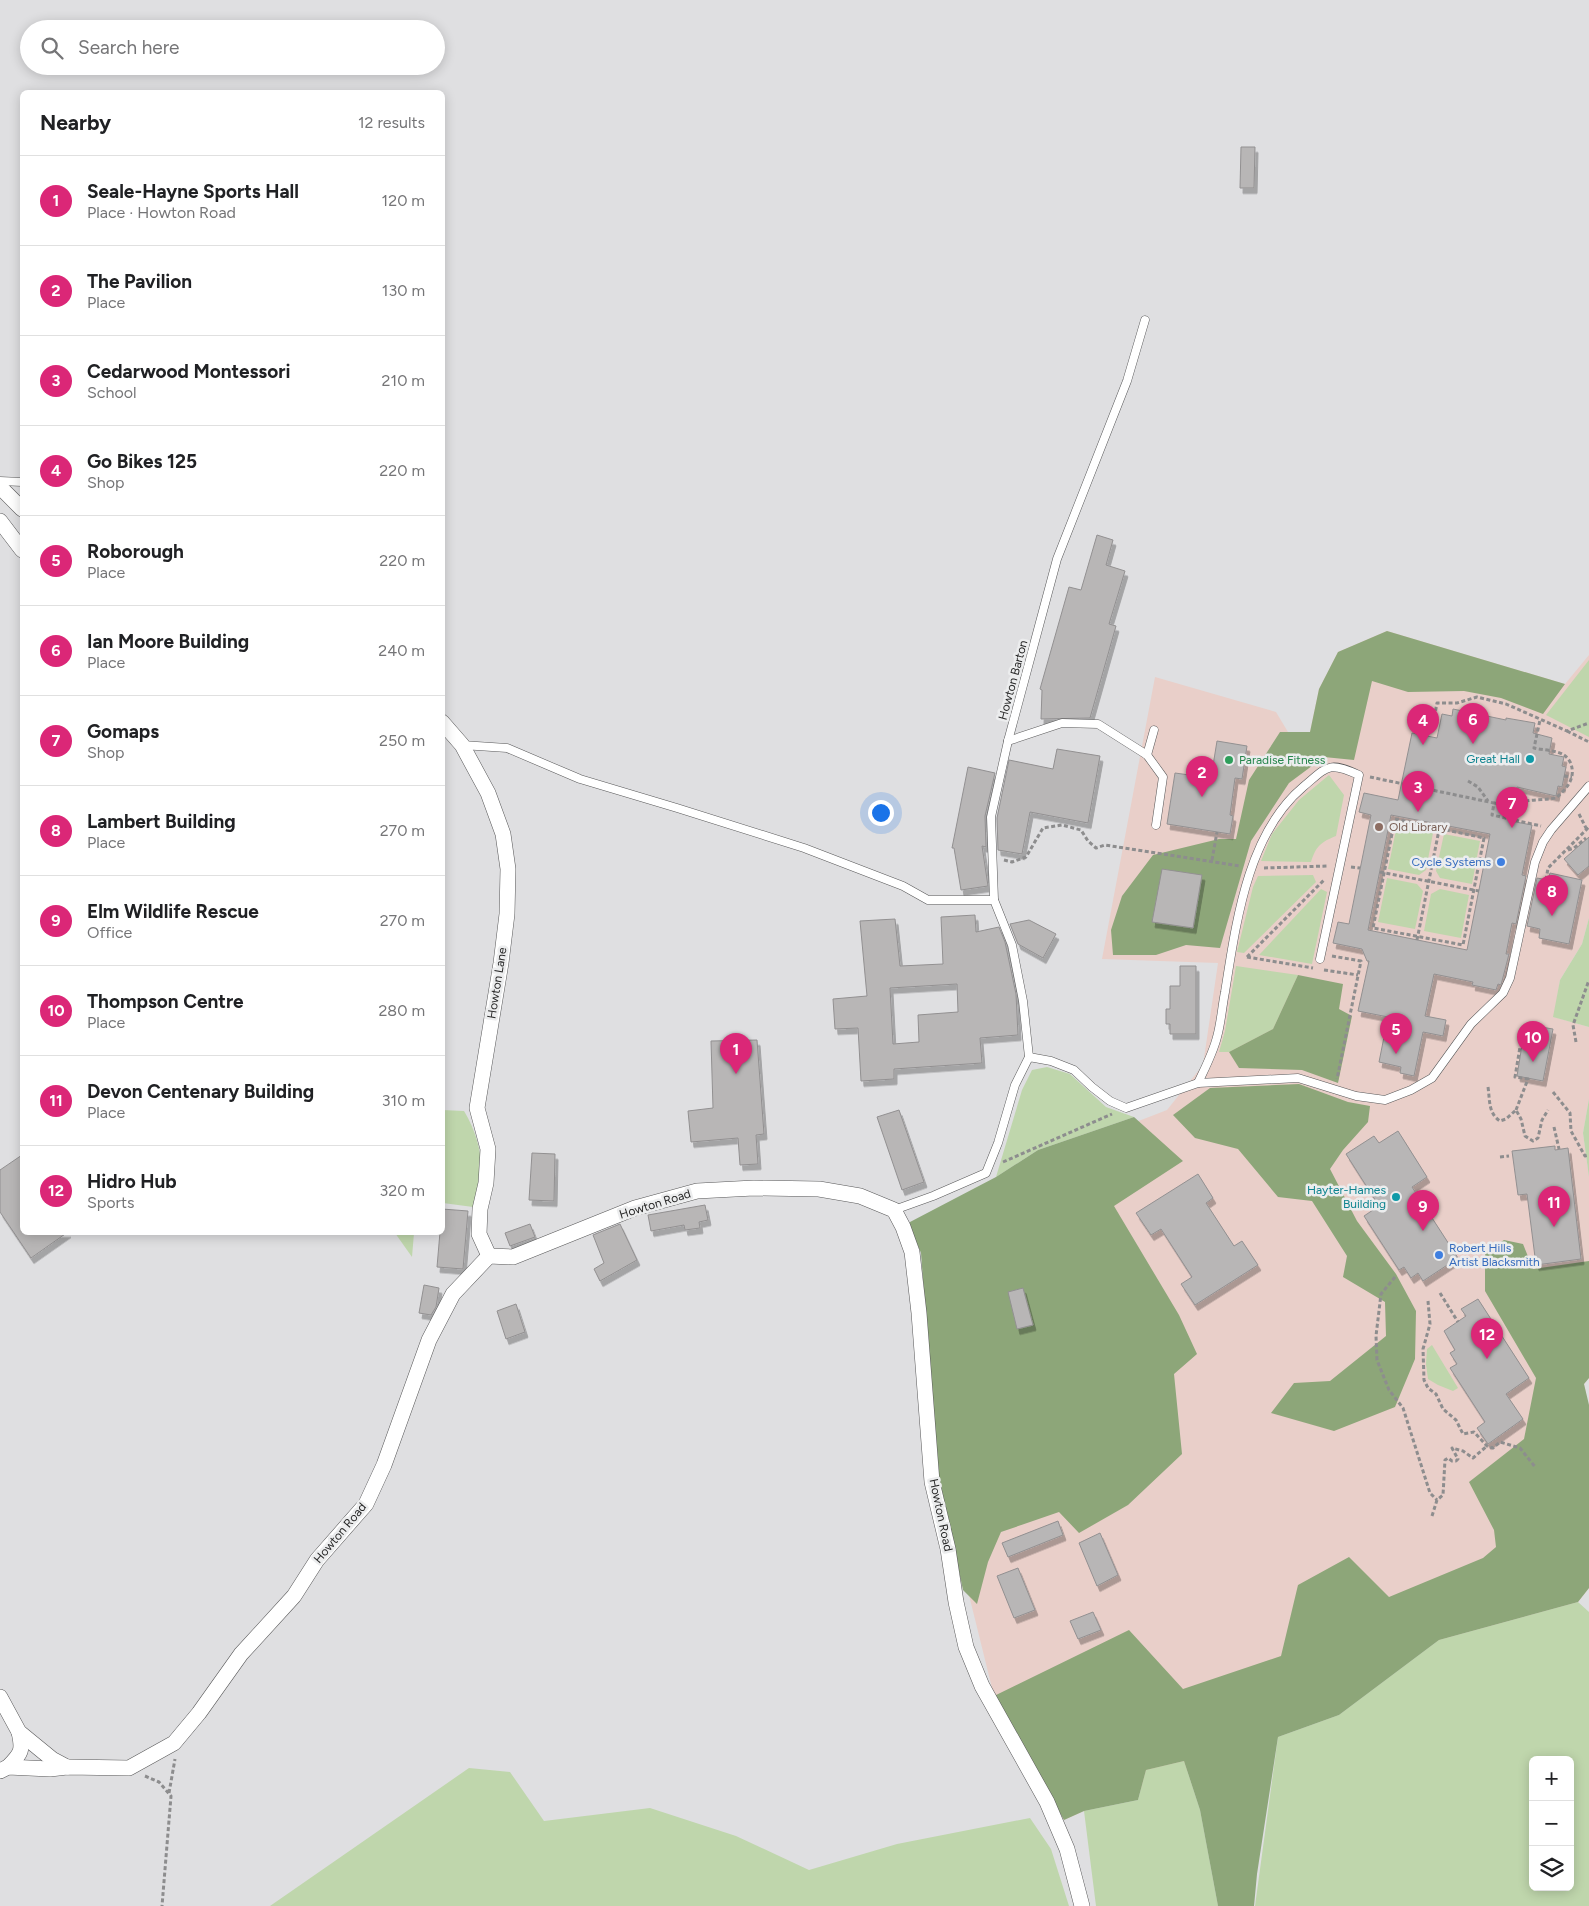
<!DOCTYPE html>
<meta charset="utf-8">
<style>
body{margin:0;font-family:Figtree,sans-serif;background:#f6f6f6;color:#202124}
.controls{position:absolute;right:15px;bottom:15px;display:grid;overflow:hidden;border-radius:8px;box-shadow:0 2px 12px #0003}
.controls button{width:45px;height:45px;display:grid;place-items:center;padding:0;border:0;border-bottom:1px solid #e0e0e0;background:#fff;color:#202124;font:25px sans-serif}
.you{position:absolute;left:880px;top:812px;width:18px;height:18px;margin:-12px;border:4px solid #fff;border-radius:50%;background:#1a73e8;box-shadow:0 0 0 8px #1a73e833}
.badge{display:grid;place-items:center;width:32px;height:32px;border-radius:50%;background:#db2777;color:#fff;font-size:16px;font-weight:700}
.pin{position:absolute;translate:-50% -41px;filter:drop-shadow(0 1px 2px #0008)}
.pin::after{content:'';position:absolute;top:26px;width:18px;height:15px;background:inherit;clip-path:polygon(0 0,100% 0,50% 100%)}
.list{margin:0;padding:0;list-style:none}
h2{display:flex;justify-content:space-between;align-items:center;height:65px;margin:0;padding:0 20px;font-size:21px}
h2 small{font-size:16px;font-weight:400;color:#757577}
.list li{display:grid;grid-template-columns:32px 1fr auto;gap:15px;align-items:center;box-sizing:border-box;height:90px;padding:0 20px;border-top:1px solid #e0e0e0}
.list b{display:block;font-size:19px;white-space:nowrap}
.list p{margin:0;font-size:16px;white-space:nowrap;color:#757577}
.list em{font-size:16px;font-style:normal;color:#757577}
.icon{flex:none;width:28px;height:28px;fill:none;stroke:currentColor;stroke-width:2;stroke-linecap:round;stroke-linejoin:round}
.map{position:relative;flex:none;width:1589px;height:1906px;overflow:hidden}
.search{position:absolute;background:#fff;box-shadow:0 2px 12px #0003;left:20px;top:20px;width:425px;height:55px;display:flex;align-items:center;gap:12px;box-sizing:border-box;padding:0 18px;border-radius:28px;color:#757577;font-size:19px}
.panel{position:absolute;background:#fff;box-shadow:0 2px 12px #0003;left:20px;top:90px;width:425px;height:1145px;border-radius:8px}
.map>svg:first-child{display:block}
</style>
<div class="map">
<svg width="1589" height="1906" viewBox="0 0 1589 1906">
<defs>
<filter id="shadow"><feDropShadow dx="3" dy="5.5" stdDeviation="0" flood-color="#0004"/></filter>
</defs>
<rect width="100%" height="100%" fill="#dfdfe1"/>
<path fill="#e9cfc9" d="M1387,631L1565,684L1589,655V918L1582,944L1560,980L1554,1017L1589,1027V1099L1583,1133L1589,1177V1378L1584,1384L1589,1408V1588L1578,1602L1439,1640L1278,1737L1084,1811L1064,1820L994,1696L941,1482L1025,1165L1167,1110L1203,1065L1218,963L1102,959L1155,677L1276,712L1288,732H1310L1319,689L1338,652Z"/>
<g fill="#bfd6ac" fill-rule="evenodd">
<path d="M1589,660V737L1546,715Z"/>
<path d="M1329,775L1344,795L1336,836C1321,842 1316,846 1311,862L1261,861L1272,834L1299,800Z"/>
<path d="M1397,825L1433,833L1426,870L1419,875L1388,869Z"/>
<path d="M1444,834L1480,841L1472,884L1440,878L1436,871Z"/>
<path d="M1313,875L1316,882L1244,953L1237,952L1253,887L1258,876Z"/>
<path d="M1387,878L1417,884L1423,891L1415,929L1378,922Z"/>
<path d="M1321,889L1327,892L1312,964L1259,955Z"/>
<path d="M1440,889L1469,895L1461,938L1424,931L1431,894Z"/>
<path d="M1589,918V1027L1553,1017L1560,980L1582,944Z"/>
<path d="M1236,966L1298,975L1273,1029L1229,1052H1219L1225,1031Z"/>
<path d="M1047,1067L1070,1074L1106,1107L1134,1117L1038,1150L996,1177L1022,1090L1032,1070Z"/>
<path d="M1589,1099V1177L1583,1133Z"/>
<path d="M442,1110L464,1111C475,1129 483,1153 481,1176C480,1186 476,1197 473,1207L443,1203Z"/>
<path d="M395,1233H414L412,1257Z"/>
<path d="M1432,1345L1458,1388L1453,1391L1438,1385L1428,1379L1426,1364L1427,1349Z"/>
<path d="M1578,1602L1589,1612V1906H1255L1278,1737L1339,1715L1439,1640ZM1533,1760H1570V1887H1533Z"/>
<path d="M1184,1761L1200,1810L1218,1906H1096L1084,1811L1138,1800L1146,1770Z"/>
<path d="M469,1768L510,1772L544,1821L650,1808L736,1836L809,1870L897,1844L1030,1818L1051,1849L1069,1906H270Z"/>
</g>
<g fill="#8da679">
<path d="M1387,631L1565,684L1543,714L1501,698L1464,691L1408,692L1372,681L1354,760L1324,757L1289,783L1251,841L1220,948L1186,945L1156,955H1113L1111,930L1122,896L1153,855L1219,839H1236L1249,780L1280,732H1310L1319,689L1338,652Z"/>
<path d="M1298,975L1343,984L1339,1009L1352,1016L1338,1083L1302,1070L1239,1068L1229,1052L1273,1029Z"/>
<path d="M1299,1084L1348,1102L1370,1106L1368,1122L1343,1150L1330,1169L1357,1221L1396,1274L1416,1311L1415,1359L1395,1407L1334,1431L1271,1413L1294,1383L1330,1381L1386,1336L1385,1302L1343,1277L1347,1256L1312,1201L1278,1197L1238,1149L1195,1138L1173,1115L1210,1088Z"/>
<path d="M1134,1117L1183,1161L1114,1206L1179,1315L1197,1354L1174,1374L1182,1454L1128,1505L1079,1533L1059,1512L1001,1532L988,1562L977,1604L963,1590L954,1548L938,1483L921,1253L910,1227V1222L996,1177L1038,1150Z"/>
<path d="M1504,1240L1523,1244L1533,1269L1589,1261V1378L1584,1384L1589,1405V1588L1578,1602L1439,1640L1339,1715L1278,1737L1257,1874L1254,1906H1218L1200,1810L1184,1761L1146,1770L1138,1800L1084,1811L1064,1820L994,1696L1129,1630L1183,1689L1281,1656L1298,1585L1349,1557L1389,1597L1483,1558L1496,1547L1494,1530L1469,1482L1524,1439L1536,1378L1485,1291V1252Z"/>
</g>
<g fill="#b8b6b6" stroke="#929091" fill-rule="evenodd" filter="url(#shadow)">
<path d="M1241,147H1255L1254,188H1240Z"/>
<path d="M1097,535L1113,540L1106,565L1125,571L1109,624L1116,626L1090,718L1041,719L1042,690L1040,689L1069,587L1081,590Z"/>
<path d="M1453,709L1506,720V718L1535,723L1533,733L1552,738L1549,754L1564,757L1562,766L1566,767L1562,787L1558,786L1556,796L1517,787L1510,821L1532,825L1522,875L1526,876L1516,924L1512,923L1506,954H1509L1501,985L1498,984L1496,990L1472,985L1473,982L1434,974L1425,1016L1446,1020L1443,1036L1423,1032L1414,1076L1400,1073L1401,1067L1379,1062L1388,1017L1358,1011L1369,961H1367L1362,949L1333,943L1338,922L1349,924L1371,815L1359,812L1364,793L1398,800L1412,733L1437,738L1442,714L1452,716ZM1391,815L1490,834L1467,950L1368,930Z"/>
<path d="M1217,741L1247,746L1242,779L1235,778L1230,815L1233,816L1230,834L1167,824L1175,773L1211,778Z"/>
<path d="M1057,749L1100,756L1088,823L1030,812L1022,854L998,850L997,818L1009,760L1053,769Z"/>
<path d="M968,767L995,773L985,816L986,847L982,846L988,886L961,890L954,848H952Z"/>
<path d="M1589,837V866L1578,875L1564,859Z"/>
<path d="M1162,869L1202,875L1193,928L1152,922Z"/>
<path d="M1550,873L1582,880L1569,944L1539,938L1540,929L1527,926L1537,878L1548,880Z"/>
<path d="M975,915L976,932L999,927L1005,942L1016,994L1018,1035L980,1038L982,1063L894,1069V1079L861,1081L858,1028L835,1029L833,999L867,996L860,921L895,919L900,966L943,964L941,917ZM957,984L958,1012L918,1015L919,1042L893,1044L890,988Z"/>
<path d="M1029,920L1056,934L1043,958L1018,944L1010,924Z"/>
<path d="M1180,966H1196V1034H1170V1024H1166V1009H1170V986H1180Z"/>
<path d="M1529,1025L1553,1029L1543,1081L1517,1076L1523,1039L1526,1040Z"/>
<path d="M757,1040L764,1134L756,1135L758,1164L740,1165L738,1138L691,1142L688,1111L713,1108L711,1041Z"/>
<path d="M899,1110L924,1182L902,1190L877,1117Z"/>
<path d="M1398,1131L1427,1177L1412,1187L1458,1258L1423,1281L1418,1273L1411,1278L1404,1267L1399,1270L1364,1216L1379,1206L1346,1154L1374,1136L1379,1143Z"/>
<path d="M1555,1146V1150L1568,1148L1581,1259L1536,1265L1527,1194L1518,1195L1512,1151Z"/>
<path d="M532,1153L555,1154L554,1201L529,1200Z"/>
<path d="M22,1155V1232H68L31,1258L0,1212V1170Z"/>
<path d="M1198,1174L1213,1198L1206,1203L1234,1246L1242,1241L1258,1265L1195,1305L1181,1284L1192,1277L1161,1229L1151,1235L1136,1213Z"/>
<path d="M705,1205L708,1220L699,1222L700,1228L685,1230L684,1225L651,1231L648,1215Z"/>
<path d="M442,1209L468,1211L463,1269L437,1267L440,1232H442Z"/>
<path d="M530,1224L535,1237L510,1246L505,1233Z"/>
<path d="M620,1224L637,1260L600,1281L594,1269L604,1263L593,1235Z"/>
<path d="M424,1285L439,1288L436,1307L431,1315L419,1313Z"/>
<path d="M1023,1288L1033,1325L1017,1329L1008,1292Z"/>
<path d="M1478,1299L1529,1378L1506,1394L1523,1419L1488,1444L1477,1428L1485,1422L1450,1368L1457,1364L1450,1353L1455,1350L1444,1331L1466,1316L1461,1309Z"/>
<path d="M516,1304L525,1332L506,1339L497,1311Z"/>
<path d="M1058,1521L1063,1535L1008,1557L1002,1543Z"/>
<path d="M1100,1533L1118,1575L1097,1586L1079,1543Z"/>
<path d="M1018,1568L1035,1610L1014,1618L997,1576Z"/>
<path d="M1093,1612L1101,1630L1078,1639L1070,1621Z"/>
</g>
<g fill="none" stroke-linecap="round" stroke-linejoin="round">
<defs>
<g id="service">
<path d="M0,481L22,482"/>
<path d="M1008,741L1062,723L1098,724L1147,755L1163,777L1156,825"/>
<path d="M462,745L507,748L580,779L677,808L804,848L903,886L928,900H994"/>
<path d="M1147,755L1154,730"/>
<path d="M1029,1057L1023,1001L1012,945L994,900L991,817L1008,741L1057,559L1127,381L1145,320"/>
<path d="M1198,1083C1205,1068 1213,1053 1217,1037C1221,1023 1222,1007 1225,992C1236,924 1247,834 1303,787C1328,766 1328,761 1359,775L1320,959"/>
<path d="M894,1210L933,1196L986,1173L998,1143L1015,1085L1029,1057L1051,1061L1074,1070L1092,1087L1110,1101L1126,1108L1198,1083L1298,1078L1356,1096L1385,1100L1411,1090L1432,1078L1471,1024L1503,993L1510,978L1535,862L1543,842L1551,830L1589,786"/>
</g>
<g id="minor">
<path d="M0,487L22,509"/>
<path d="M0,521L22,550"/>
<path d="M442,722L462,745L488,793L503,834L508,869L507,914L501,963L477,1108L488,1149L486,1183L480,1209L479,1234L489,1256"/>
<path d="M0,1697L19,1732L52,1759L67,1767"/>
<path d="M8,1767C22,1753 23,1750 19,1732"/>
<path d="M0,1771L8,1767L50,1769L67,1767L129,1768L174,1743L199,1713L241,1654L294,1596L317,1560L366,1504L384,1465L429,1340L453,1294L489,1256L513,1257L635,1208L697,1191L754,1188L819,1189L860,1196L894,1210L903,1227L912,1252L919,1313L932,1482L948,1549L956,1602L966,1647L982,1686L1047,1802L1067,1849L1082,1906"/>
</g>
</defs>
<use href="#service" stroke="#585859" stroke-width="9"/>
<use href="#minor" stroke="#585859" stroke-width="16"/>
<g stroke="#8d8d8e" stroke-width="3" stroke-dasharray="4 2.5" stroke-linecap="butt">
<path d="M1432,730L1437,703H1457L1477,697L1506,704L1567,731L1589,723"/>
<path d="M1567,731L1589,742"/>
<path d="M1564,776L1572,777"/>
<path d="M1370,777L1494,803L1492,815L1541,826"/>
<path d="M1468,781L1478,787L1488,801"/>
<path d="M1494,803L1511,806C1526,798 1540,801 1556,798C1566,789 1576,779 1571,764C1570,761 1567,757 1564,755C1556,750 1542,750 1534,748L1540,720"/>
<path d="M1579,814L1587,830"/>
<path d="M1395,819L1484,838L1463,945L1373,928Z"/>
<path d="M1568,850L1574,848L1586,838"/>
<path d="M1004,860L1012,862L1026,857L1043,828L1062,825L1081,830L1088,841L1096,848L1105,845L1240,866"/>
<path d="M1212,860L1217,832"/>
<path d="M1351,867L1360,868"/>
<path d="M1264,868L1327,866"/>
<path d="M1380,872L1479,891"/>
<path d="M1546,880L1548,868L1589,827"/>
<path d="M1417,940L1440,825"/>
<path d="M1332,956L1361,961L1337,1079"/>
<path d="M1247,957L1325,879"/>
<path d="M1247,957L1313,968"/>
<path d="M1324,970L1358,975"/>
<path d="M1576,1042L1573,1025L1589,980"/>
<path d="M1488,1087C1490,1100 1488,1113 1500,1121L1506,1119L1516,1110L1521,1119L1525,1136L1533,1141L1538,1138L1542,1120L1548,1110"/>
<path d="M1553,1092L1570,1113L1571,1131L1585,1156L1589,1155"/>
<path d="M1516,1110L1528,1079L1515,1077L1520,1047"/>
<path d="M1554,1127L1559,1149"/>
<path d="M1500,1157L1509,1156"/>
<path d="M1003,1162L1112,1114"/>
<path d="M1395,1277L1381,1294L1376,1336L1377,1360L1389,1390L1403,1408L1430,1493L1437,1500"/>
<path d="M1440,1293L1458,1322"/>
<path d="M1428,1301L1430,1324L1423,1349L1424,1380L1428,1388L1436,1394L1443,1409L1456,1420L1463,1434L1474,1432L1487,1446L1493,1448L1500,1442L1520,1448L1536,1468"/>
<path d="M1432,1516L1437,1500L1443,1495L1445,1460L1448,1458L1452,1461H1456L1458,1459L1452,1448L1463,1451L1473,1458L1487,1446"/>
<path d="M145,1776L159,1782L171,1796L162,1906"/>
<path d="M169,1793L175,1759"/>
</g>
<use href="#service" stroke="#fff" stroke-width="8"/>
<use href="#minor" stroke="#fff" stroke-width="15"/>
</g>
<g fill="#0f9aa8" stroke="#ecedee" stroke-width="2">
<circle cx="1530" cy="759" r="5"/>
<circle cx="1396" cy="1197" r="5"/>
</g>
<circle fill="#2e9e5b" stroke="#ecedee" stroke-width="2" cx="1229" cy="760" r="5"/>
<circle fill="#8d6e63" stroke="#ecedee" stroke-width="2" cx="1379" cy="827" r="5"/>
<g fill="#3f7fe0" stroke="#ecedee" stroke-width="2">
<circle cx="1501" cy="862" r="5"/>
<circle cx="1439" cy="1255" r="5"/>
</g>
<g text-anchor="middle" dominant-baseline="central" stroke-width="5" stroke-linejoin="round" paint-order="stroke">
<g font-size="12" fill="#272727" stroke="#ecedee">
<text transform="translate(1013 680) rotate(-75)">Howton Barton</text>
<text transform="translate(497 983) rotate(-81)">Howton Lane</text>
<text transform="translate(655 1204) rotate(-17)">Howton Road</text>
<text transform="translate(941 1515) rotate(78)">Howton Road</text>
<text transform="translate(340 1533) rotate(-50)">Howton Road</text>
</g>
<g font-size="12" fill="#0d838f" stroke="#ecedee" text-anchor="end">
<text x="1520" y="759">Great Hall</text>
<text x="1386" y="1190">Hayter-Hames<tspan x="1386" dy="14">Building</tspan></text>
</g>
<g font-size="12" fill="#27864d" stroke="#ecedee" text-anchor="start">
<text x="1239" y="760">Paradise Fitness</text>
</g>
<g font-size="12" fill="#785e54" stroke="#ecedee" text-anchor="start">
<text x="1389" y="827">Old Library</text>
</g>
<g font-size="12" fill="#366cbe" stroke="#ecedee" text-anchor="end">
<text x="1491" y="862">Cycle Systems</text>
<text x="1449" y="1248" text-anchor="start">Robert Hills<tspan x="1449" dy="14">Artist Blacksmith</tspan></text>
</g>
</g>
</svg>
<div class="controls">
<button>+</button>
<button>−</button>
<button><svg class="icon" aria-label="layers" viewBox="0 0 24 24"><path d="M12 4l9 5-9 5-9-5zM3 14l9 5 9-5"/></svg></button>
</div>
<div class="you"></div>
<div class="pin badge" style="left:736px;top:1074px">1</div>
<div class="pin badge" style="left:1202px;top:797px">2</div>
<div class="pin badge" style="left:1418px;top:812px">3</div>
<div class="pin badge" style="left:1423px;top:745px">4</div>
<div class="pin badge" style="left:1396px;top:1054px">5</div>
<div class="pin badge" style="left:1473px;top:744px">6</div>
<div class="pin badge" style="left:1512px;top:828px">7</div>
<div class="pin badge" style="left:1552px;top:916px">8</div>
<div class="pin badge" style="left:1423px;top:1231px">9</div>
<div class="pin badge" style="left:1533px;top:1062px">10</div>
<div class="pin badge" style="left:1554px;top:1227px">11</div>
<div class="pin badge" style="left:1487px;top:1359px">12</div>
<div class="search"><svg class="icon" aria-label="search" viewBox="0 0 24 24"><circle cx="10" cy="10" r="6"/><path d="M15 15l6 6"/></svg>Search here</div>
<section class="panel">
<h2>Nearby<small>12 results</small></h2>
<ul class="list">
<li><span class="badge">1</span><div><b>Seale-Hayne Sports Hall</b><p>Place · Howton Road</p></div><em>120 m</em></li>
<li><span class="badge">2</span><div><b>The Pavilion</b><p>Place</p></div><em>130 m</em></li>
<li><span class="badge">3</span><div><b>Cedarwood Montessori</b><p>School</p></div><em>210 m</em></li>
<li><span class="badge">4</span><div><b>Go Bikes 125</b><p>Shop</p></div><em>220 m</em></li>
<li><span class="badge">5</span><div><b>Roborough</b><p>Place</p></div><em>220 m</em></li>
<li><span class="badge">6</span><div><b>Ian Moore Building</b><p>Place</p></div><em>240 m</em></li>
<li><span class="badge">7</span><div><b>Gomaps</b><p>Shop</p></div><em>250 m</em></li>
<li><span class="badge">8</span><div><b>Lambert Building</b><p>Place</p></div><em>270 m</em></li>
<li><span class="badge">9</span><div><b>Elm Wildlife Rescue</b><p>Office</p></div><em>270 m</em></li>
<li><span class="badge">10</span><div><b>Thompson Centre</b><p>Place</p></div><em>280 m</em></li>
<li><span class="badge">11</span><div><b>Devon Centenary Building</b><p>Place</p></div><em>310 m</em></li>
<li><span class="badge">12</span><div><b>Hidro Hub</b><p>Sports</p></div><em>320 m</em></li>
</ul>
</section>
</div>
